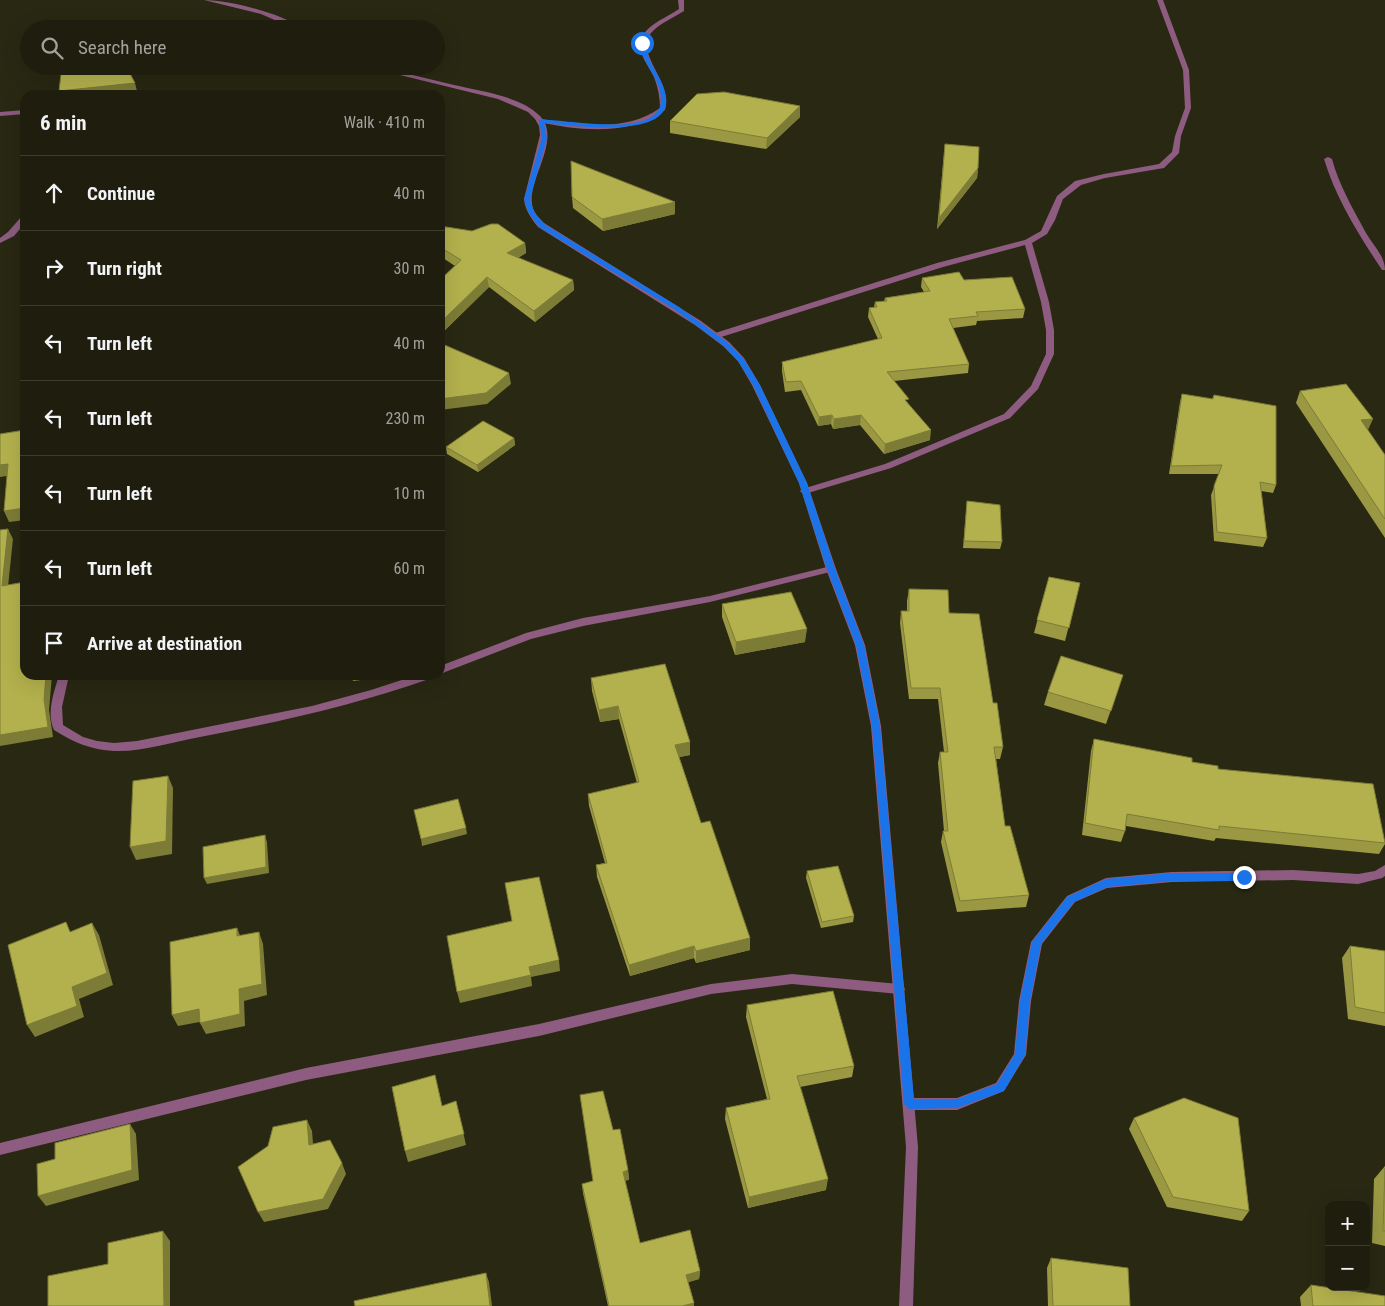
<!DOCTYPE html>
<meta charset="utf-8">
<style>
body{margin:0;font-family:"Roboto Condensed",sans-serif;background:#2c2b1c;color:#f1f3f6}
.controls{position:absolute;right:15px;bottom:15px;display:grid;overflow:hidden;border-radius:10px;box-shadow:0 5px 20px #0002}
.controls button{width:45px;height:45px;display:grid;place-items:center;padding:0;border:0;border-bottom:1px solid #3c3c2e;background:#1f1e0e;color:#f1f3f6;font:25px sans-serif}
.stop{position:absolute;width:15px;height:15px;margin:-11px;border:4px solid #1a73e8;border-radius:50%;background:#fff}
.stop.end{background:#1a73e8;border-color:#fff;box-shadow:0 1px 5px #0008}
.list{margin:0;padding:0;list-style:none}
h2{display:flex;justify-content:space-between;align-items:center;height:65px;margin:0;padding:0 20px;font-size:21px}
h2 small{font-size:16px;font-weight:400;color:#a1a29e}
.list li{display:grid;grid-template-columns:32px 1fr auto;gap:15px;align-items:center;box-sizing:border-box;height:75px;padding:0 20px;border-top:1px solid #3c3c2e}
.list b{display:block;font-size:19px;white-space:nowrap}
.list em{font-size:16px;font-style:normal;color:#a1a29e}
.icon{flex:none;width:28px;height:28px;fill:none;stroke:currentColor;stroke-width:2;stroke-linecap:round;stroke-linejoin:round}
.map{position:relative;flex:none;width:1385px;height:1306px;overflow:hidden}
.search{position:absolute;background:#1f1e0e;box-shadow:0 5px 20px #0002;left:20px;top:20px;width:425px;height:55px;display:flex;align-items:center;gap:12px;box-sizing:border-box;padding:0 18px;border-radius:28px;color:#a1a29e;font-size:19px}
.panel{position:absolute;background:#1f1e0e;box-shadow:0 5px 20px #0002;left:20px;top:90px;width:425px;height:590px;border-radius:15px}
.map>svg:first-child{display:block}
</style>
<div class="map">
<svg width="1385" height="1306" viewBox="0 0 1385 1306">
<rect width="100%" height="100%" fill="#292813"/>
<g fill="none" stroke-linecap="round" stroke-linejoin="round">
<g fill="#8d5c80" fill-rule="evenodd">
<path d="M678,0H684V11C673,18 660,23 651,33C634,53 674,83 665,110C630,136 580,131 539,122V120L541,119C581,124 625,133 660,108C660,98 658,87 654,77C646,60 630,46 649,28C658,20 669,16 679,9Z"/>
<path d="M1157,0H1163L1189,70L1191,108L1181,136L1179,153L1164,168L1105,178L1081,185L1063,199L1055,220L1047,234L1032,243L1049,302L1054,330V354L1038,389L1010,418L891,468L808,493H802L800,491L802,489L885,464L1004,414L1031,386L1046,354V330L1041,302L1025,245L943,267L718,338H712V334L937,263L1025,240L1041,231L1057,196L1075,181L1104,174L1159,164L1172,152L1175,136L1185,108L1183,70Z"/>
<path d="M25,110V114L0,116V112Z"/>
<path d="M1328,157L1332,159C1339,185 1353,209 1366,233C1373,245 1385,256 1385,270H1382C1359,235 1336,199 1324,159Z"/>
<path d="M22,216H25V223L14,236L0,243V238L8,232Z"/>
<path d="M831,566L836,569L834,571L710,602L583,626L531,639L440,674V666L526,633L583,618L710,596Z"/>
<path d="M59,675H69L62,707L63,725L83,737L97,741L114,743L137,741L312,706L371,690L417,675H433L432,678C356,705 279,722 200,737C172,742 143,752 114,751C91,750 73,742 54,730C46,713 54,692 59,675Z"/>
<path d="M1385,865V876L1382,878L1358,884L1293,880L1172,882L1107,888L1075,902L1042,944L1031,1001L1026,1055L1004,1091L957,1110H909L905,1108L903,1104L905,1100L909,1098H957L996,1083L1014,1054L1019,1001L1031,942L1067,896L1106,878L1172,872L1293,870L1358,874L1375,871Z"/>
<path d="M792,974L899,984L903,985L905,989L903,993L899,994L792,984L711,994L539,1036L306,1080L0,1155V1143L306,1068L539,1024L711,984Z"/>
</g>
<g fill="#8d5c80" fill-rule="evenodd">
<path d="M204,0C231,0 282,14 304,29H295L261,14Z"/>
<path d="M363,66H375C401,72 428,79 454,85C479,91 521,96 540,116C562,139 528,178 532,204C533,212 539,218 544,223L701,321L729,342L744,358L760,385L807,483L836,569L865,645L881,726L918,1147L913,1306H899L906,1147L871,726L855,645L826,569L799,483L752,385L738,361L723,346L695,325L538,227C531,218 525,210 524,199L540,135L539,126L535,119L528,112L498,99Z"/>
</g>
</g>
<g fill="#9a9842">
<path d="M800,117L766,149L670,133V121Z"/>
<path d="M945,144L978,168L977,178L937,229Z"/>
<path d="M572,197L675,202V214L603,231L573,208Z"/>
<path d="M440,226L525,243L526,253L518,258L573,280L574,290L535,322L489,287L440,335V280L455,266L440,256Z"/>
<path d="M922,278L964,280L1025,309L1023,318L977,321L976,325L953,328L969,364L968,373L894,381L930,440L884,454L860,425L833,429L831,424L818,426L801,390L785,392L782,371V362L878,339L868,317L869,308L874,307L875,302L884,301L885,298L924,292L921,287Z"/>
<path d="M1300,391L1368,430L1385,455V538L1296,403Z"/>
<path d="M1182,394L1212,399L1214,395L1276,485L1273,493L1261,491L1267,538L1263,547L1214,541L1211,495L1219,474H1169L1180,402Z"/>
<path d="M514,438L515,445L478,472L447,454L446,447Z"/>
<path d="M967,501L1002,542L1000,549L963,548Z"/>
<path d="M1049,577L1080,583L1065,641L1034,633Z"/>
<path d="M909,589L949,613L993,703L1003,747L1000,759H996L1005,826L1029,895L1026,907L957,912L941,842L943,831H944L938,763L940,752H944L938,699H909L900,623L901,611H907V601Z"/>
<path d="M722,604L805,642L735,655L722,617Z"/>
<path d="M352,675H397L392,676L353,681Z"/>
<path d="M1123,675L1106,724L1044,705L1048,692Z"/>
<path d="M591,678L690,742V755L679,757L701,823L750,950L696,963L694,958L630,976L597,877L596,865L605,863L589,806L588,794L637,783L619,719L600,722L592,691Z"/>
<path d="M1094,739L1192,762L1218,769L1385,842V844L1379,854L1216,838L1214,841L1126,826L1125,831L1121,842L1082,835L1091,751Z"/>
<path d="M807,871L854,916L853,922L821,928L806,878Z"/>
<path d="M1350,946L1385,951V1026L1348,1019L1342,958Z"/>
<path d="M747,1005L854,1066L852,1077L800,1087L826,1190L748,1208L725,1119L726,1108L767,1099L746,1017Z"/>
<path d="M1134,1118L1249,1211L1242,1221L1167,1207L1129,1129Z"/>
<path d="M613,1130L628,1170L629,1180H625L640,1243L700,1271L699,1279L688,1282L694,1303V1306H608L583,1193L582,1184L593,1181Z"/>
<path d="M1385,1166V1246L1372,1243L1374,1179Z"/>
<path d="M1051,1258L1130,1306H1048L1047,1268Z"/>
<path d="M1311,1285L1385,1306H1301L1300,1297Z"/>
</g>
<g fill="#7d7c36">
<path d="M135,83L138,95H61L59,91Z"/>
<path d="M800,106V117L766,149L767,138Z"/>
<path d="M978,168L977,178L937,229L939,218Z"/>
<path d="M675,202V214L603,231L602,219Z"/>
<path d="M525,243L526,253L508,263L507,253Z"/>
<path d="M487,277L489,287L440,335V323Z"/>
<path d="M573,280L574,290L535,322L534,311Z"/>
<path d="M509,373L511,384L487,404L440,410V399Z"/>
<path d="M832,415L831,424L818,426L819,417Z"/>
<path d="M861,415L860,425L833,429L834,419Z"/>
<path d="M1373,419L1368,430L1361,420Z"/>
<path d="M931,430L930,440L884,454L885,444Z"/>
<path d="M514,438L515,445L478,472L477,465Z"/>
<path d="M8,464L13,475L0,477V465Z"/>
<path d="M25,508V520L9,522L4,511Z"/>
<path d="M8,529L13,539L7,596L2,586Z"/>
<path d="M807,629L805,642L735,655L736,642Z"/>
<path d="M46,675H52L49,710L53,737L0,746V735L44,700Z"/>
<path d="M618,706L619,719L600,722L599,710Z"/>
<path d="M690,742V755L675,758V745Z"/>
<path d="M168,776L173,788L172,854L136,860L130,847Z"/>
<path d="M466,828L467,834L422,846L421,839Z"/>
<path d="M265,835L267,842L269,873L207,884L204,878Z"/>
<path d="M92,923L99,935L113,985L79,999L84,1017L35,1037L27,1025L72,987Z"/>
<path d="M237,928L242,940L237,936Z"/>
<path d="M259,932L263,944L267,995L244,1001L245,1026L206,1034L200,1023L239,989Z"/>
<path d="M750,938V950L696,963V951Z"/>
<path d="M694,946V958L630,976L629,965Z"/>
<path d="M559,960L560,971L531,977L532,986L460,1003L457,992L529,967Z"/>
<path d="M199,1009L205,1021L178,1026L172,1015Z"/>
<path d="M456,1101L466,1145L408,1162L405,1151Z"/>
<path d="M307,1120L312,1131L314,1156L309,1145Z"/>
<path d="M130,1124L136,1134L139,1180L46,1206L38,1196Z"/>
<path d="M342,1163L346,1174L328,1209L264,1222L258,1212Z"/>
<path d="M628,1170L629,1180L624,1181L623,1172Z"/>
<path d="M828,1179L826,1190L748,1208L749,1197Z"/>
<path d="M163,1231L170,1241V1306H164Z"/>
<path d="M700,1271L699,1279L686,1283V1275Z"/>
<path d="M486,1273L489,1282L492,1306H490Z"/>
<path d="M694,1303V1306H682Z"/>
</g>
<g fill="#b3b14d" stroke="#7d7c36">
<path d="M62,66H126L135,83L59,91Z"/>
<path d="M724,92L800,106L767,138L670,121L697,94Z"/>
<path d="M945,144L979,147L978,168L939,218Z"/>
<path d="M571,161L675,202L602,219L572,197Z"/>
<path d="M491,224H498L525,243L507,253L573,280L534,311L487,277L440,323V280L461,260L440,247V226L472,231Z"/>
<path d="M959,272L964,280L1012,277L1025,309L976,312L978,316L949,319L969,364L887,372L909,399L905,400L931,430L885,444L861,415L834,419L832,415L819,417L801,381L786,382L782,362L882,338L869,308L877,307L875,302L887,301L885,298L930,291L922,278Z"/>
<path d="M440,343L509,373L486,393L440,399Z"/>
<path d="M1346,384L1373,419L1361,420L1385,455V519L1300,391Z"/>
<path d="M1182,394L1213,399L1214,395L1276,406V485L1260,482L1267,538L1217,532L1214,486L1222,465L1171,466Z"/>
<path d="M483,421L514,438L477,465L446,447Z"/>
<path d="M25,430V508L4,511L8,464L0,465V434Z"/>
<path d="M967,501L1000,505L1002,542L964,541Z"/>
<path d="M8,529L2,586L25,582V675H46L44,700L48,727L0,735V530Z"/>
<path d="M1049,577L1080,583L1069,628L1037,620Z"/>
<path d="M909,589L948,590L949,613L979,614L993,703H997L1003,747H994L1005,826H1010L1029,895L960,901L943,831H948L940,752H948L940,688H911L901,611H909Z"/>
<path d="M791,592L807,629L736,642L722,604Z"/>
<path d="M1061,656L1123,675L1111,711L1048,692Z"/>
<path d="M665,664L690,742L675,745L701,823L710,821L750,938L696,951L694,946L629,965L596,865L607,863L588,794L639,782L618,706L599,710L591,678Z"/>
<path d="M1094,739L1192,758V762L1218,766V769L1373,784L1385,843L1219,826V830L1127,814L1125,831L1085,823Z"/>
<path d="M168,776L166,841L130,847L133,781Z"/>
<path d="M458,799L466,828L421,839L414,810Z"/>
<path d="M265,835L266,867L204,878L203,847Z"/>
<path d="M838,866L854,916L822,922L807,871Z"/>
<path d="M539,877L559,960L529,967L531,975L457,992L447,936L512,921L505,883Z"/>
<path d="M66,922L70,932L92,923L107,973L72,987L77,1006L27,1025L8,945Z"/>
<path d="M237,928V936L259,932L262,984L239,989L240,1014L200,1023L199,1009L172,1015L170,942Z"/>
<path d="M1350,946L1385,951V1013L1355,1007Z"/>
<path d="M833,991L854,1066L797,1076L828,1179L749,1197L726,1108L770,1099L747,1005Z"/>
<path d="M435,1075L442,1106L456,1101L464,1134L405,1151L392,1087Z"/>
<path d="M603,1091L613,1130L620,1129L628,1170L623,1172L640,1243L690,1230L700,1271L686,1275L694,1303L682,1306H609L582,1184L593,1181L580,1095Z"/>
<path d="M1184,1098L1238,1118L1249,1211L1173,1197L1134,1118Z"/>
<path d="M307,1120L309,1145L330,1140L342,1163L323,1199L258,1212L238,1167L268,1146L273,1127Z"/>
<path d="M130,1124L132,1170L38,1196L37,1164L55,1159V1143Z"/>
<path d="M1385,1168V1231H1383Z"/>
<path d="M163,1231L164,1306H48V1276L108,1264V1243Z"/>
<path d="M1051,1258L1128,1268L1130,1306H1053Z"/>
<path d="M486,1273L490,1306H355L354,1301Z"/>
<path d="M1311,1285L1385,1296V1306H1313Z"/>
</g>
<path fill="#1a73e8" d="M640,42L645,43C646,49 648,56 650,61C656,73 664,83 666,97C673,141 568,125 544,123L547,138L530,199L534,212L544,224L679,307L728,343L743,358L760,385L807,483L835,569L864,645L880,726L914,1099H957L997,1084L1015,1054L1020,1001L1032,942L1067,897L1106,879L1172,873H1244L1249,877L1244,881H1172L1107,887L1074,902L1041,944L1030,1001L1025,1055L1004,1091L957,1108L909,1109L904,1104L872,726L856,645L827,569L799,483L753,385L738,361L724,346L674,309L539,227L528,212L524,199L542,138L539,120C563,118 662,141 661,99C661,78 640,62 640,42Z"/>
</svg>
<div class="controls">
<button>+</button>
<button>−</button>
</div>
<div class="stop" style="left:642px;top:43px"></div>
<div class="stop end" style="left:1244px;top:877px"></div>
<div class="search"><svg class="icon" aria-label="search" viewBox="0 0 24 24"><circle cx="10" cy="10" r="6"/><path d="M15 15l6 6"/></svg>Search here</div>
<section class="panel">
<h2>6 min<small>Walk · 410 m</small></h2>
<ul class="list">
<li><svg class="icon" aria-label="ahead" viewBox="0 0 24 24"><path d="M12 20V5M6 11l6-6 6 6"/></svg><div><b>Continue</b></div><em>40 m</em></li>
<li><svg class="icon" aria-label="right" viewBox="0 0 24 24"><path d="M7 20v-9h11M14 6l5 5-5 5"/></svg><div><b>Turn right</b></div><em>30 m</em></li>
<li><svg class="icon" aria-label="left" viewBox="0 0 24 24"><path d="M17 20v-9H6M10 6l-5 5 5 5"/></svg><div><b>Turn left</b></div><em>40 m</em></li>
<li><svg class="icon" aria-label="left" viewBox="0 0 24 24"><path d="M17 20v-9H6M10 6l-5 5 5 5"/></svg><div><b>Turn left</b></div><em>230 m</em></li>
<li><svg class="icon" aria-label="left" viewBox="0 0 24 24"><path d="M17 20v-9H6M10 6l-5 5 5 5"/></svg><div><b>Turn left</b></div><em>10 m</em></li>
<li><svg class="icon" aria-label="left" viewBox="0 0 24 24"><path d="M17 20v-9H6M10 6l-5 5 5 5"/></svg><div><b>Turn left</b></div><em>60 m</em></li>
<li><svg class="icon" aria-label="arrive" viewBox="0 0 24 24"><path d="M6 21V4h12l-3 4 3 4H6"/></svg><div><b>Arrive at destination</b></div></li>
</ul>
</section>
</div>
